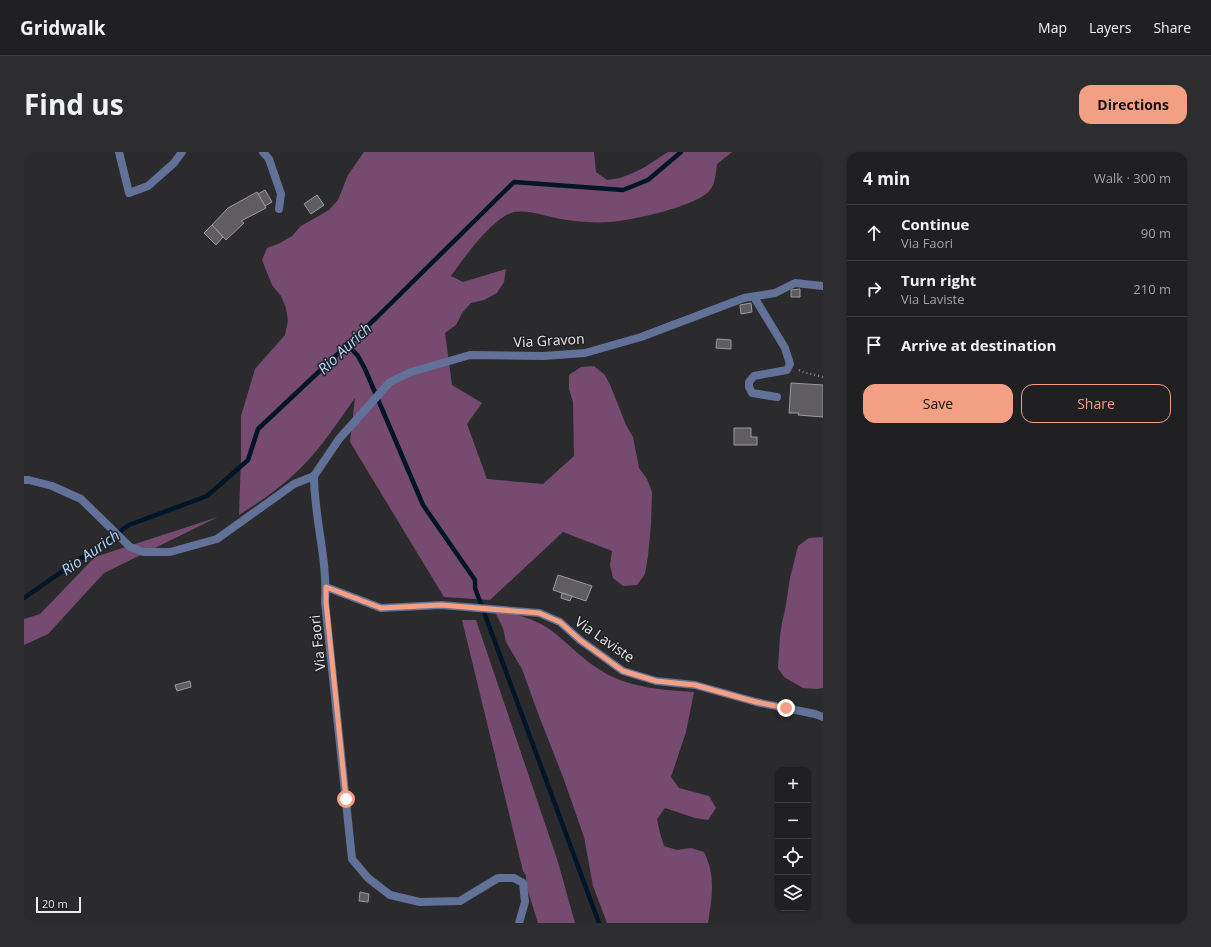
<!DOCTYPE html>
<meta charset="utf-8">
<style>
body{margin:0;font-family:"Open Sans",sans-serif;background:#2d2d2f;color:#f1f3f6}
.controls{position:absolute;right:12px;bottom:12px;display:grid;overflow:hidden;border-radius:8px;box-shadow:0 1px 3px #0004}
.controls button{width:36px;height:36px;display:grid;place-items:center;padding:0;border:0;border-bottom:1px solid #3d3e40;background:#202022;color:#f1f3f6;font:20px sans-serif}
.scale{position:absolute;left:12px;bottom:10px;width:45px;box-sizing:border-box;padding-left:4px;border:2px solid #ececee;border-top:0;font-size:11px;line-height:14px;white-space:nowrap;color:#ececee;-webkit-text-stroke:3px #212124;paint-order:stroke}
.stop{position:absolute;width:12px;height:12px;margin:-9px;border:3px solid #f39f84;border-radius:50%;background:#fff}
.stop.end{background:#f39f84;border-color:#fff;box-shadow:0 1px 4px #0008}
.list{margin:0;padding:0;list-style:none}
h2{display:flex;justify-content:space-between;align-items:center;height:52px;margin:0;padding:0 16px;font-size:17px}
h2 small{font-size:13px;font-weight:400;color:#a2a3a5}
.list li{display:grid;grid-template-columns:26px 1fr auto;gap:12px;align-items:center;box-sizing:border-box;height:56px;padding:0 16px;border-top:1px solid #3d3e40}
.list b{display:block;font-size:15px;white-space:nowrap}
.list p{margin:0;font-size:13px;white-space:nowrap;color:#a2a3a5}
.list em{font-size:13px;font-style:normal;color:#a2a3a5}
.actions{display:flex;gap:8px;padding:12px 16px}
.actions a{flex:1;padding:9px 0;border:1px solid #f39f84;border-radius:12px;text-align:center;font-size:14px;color:#f39f84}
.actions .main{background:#f39f84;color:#111}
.icon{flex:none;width:22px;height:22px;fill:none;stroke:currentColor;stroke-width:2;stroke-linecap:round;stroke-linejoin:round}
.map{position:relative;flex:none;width:799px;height:771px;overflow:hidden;border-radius:12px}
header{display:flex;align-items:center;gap:24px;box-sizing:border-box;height:56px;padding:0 20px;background:#202022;border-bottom:1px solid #3d3e40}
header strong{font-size:19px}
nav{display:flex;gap:22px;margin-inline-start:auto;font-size:14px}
.intro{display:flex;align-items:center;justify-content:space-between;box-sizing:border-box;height:96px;padding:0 24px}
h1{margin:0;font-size:28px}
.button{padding:10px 18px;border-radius:12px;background:#f39f84;color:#111;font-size:14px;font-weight:700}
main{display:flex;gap:24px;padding:0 24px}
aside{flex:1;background:#202022;border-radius:12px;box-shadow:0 1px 3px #0004}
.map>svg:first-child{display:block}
</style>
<header>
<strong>Gridwalk</strong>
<nav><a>Map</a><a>Layers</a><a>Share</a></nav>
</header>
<div class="intro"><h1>Find us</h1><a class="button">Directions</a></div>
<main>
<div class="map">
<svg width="799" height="771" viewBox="0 0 799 771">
<rect width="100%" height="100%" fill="#2b2b2e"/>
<g fill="#774b6f">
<path d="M340,0H570L572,20L583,28L596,26L609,21L621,15L644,0H708L693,12C692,21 691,32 686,38C674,54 606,69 586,70C572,71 557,70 543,68C527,66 505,57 490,60C469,65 439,107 427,124L439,130L482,117L480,130L473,141L460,148L447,151L438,161L432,173L421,181L428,233L458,251L443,272L463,327L519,332L550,304L549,250L545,237V223L557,215L570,214L581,223L587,235L602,273L609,285L615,316L623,327L628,340L627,372L624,404L621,422L613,433L599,434L589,426L586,413L588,399L539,380L466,448L420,445L326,290L331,246C311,274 292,304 265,327C250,340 232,352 215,363L217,305V264L231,217L261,183L264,169L262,156L257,144L248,133L238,108L243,96L256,91L268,84L277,74L305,58L314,48L324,23Z"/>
<path d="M194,365L80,421L24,482L0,493V467L16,462L71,405Z"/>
<path d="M799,385V536L793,537L779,536L760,525L754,516L756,484L758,471L761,458L766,426L774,394L785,386Z"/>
<path d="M469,456C489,462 511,466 528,479C546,493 561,510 581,521C608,536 639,538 670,540L662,580L647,625L655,636L685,644L692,656L684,668L671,666L641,656L633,667L636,681L640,694L653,698L667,696L680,700C692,724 688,745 684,771H583L569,734L560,685L539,625L515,564L498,517L482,490L479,476Z"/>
<path d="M438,468H452L534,710L551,771H514L503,736L502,724L499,719Z"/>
</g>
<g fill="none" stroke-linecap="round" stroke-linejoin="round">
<g stroke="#001527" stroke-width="4.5">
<path d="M323,192L334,204L341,217L399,353L451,428V436L575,771"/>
<path d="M0,446L105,373L183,344L224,308L234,277L353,165L490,30L599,38L624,28L657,0"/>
</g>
</g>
<g fill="#5f5d61" stroke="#9c9b9e">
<path d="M241,38L248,50L241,54L234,42Z"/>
<path d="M233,40L242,56L217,69L220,71L202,88L188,73L204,56Z"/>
<path d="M293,43L300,53L287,62L280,52Z"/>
<path d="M188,73L199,85L192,93L180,81Z"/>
<path d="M776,137V145H767V138Z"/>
<path d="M727,151L728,160L717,162L716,153Z"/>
<path d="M693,187L707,188V197L692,196Z"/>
<path d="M767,231L799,233V265L774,263L775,261H765Z"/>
<path d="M710,276H727V285H733V293H710Z"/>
<path d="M534,423L568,434L562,449L529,438Z"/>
<path d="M538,441L548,444L546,449L537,446Z"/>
<path d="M166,529L167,535L153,539L151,533Z"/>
<path d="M336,740L345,742L344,750L335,749Z"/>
</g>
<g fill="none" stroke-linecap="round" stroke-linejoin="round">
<path stroke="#88888b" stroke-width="2.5" stroke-dasharray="1 3" stroke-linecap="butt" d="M775,218L779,220L799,225"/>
<path stroke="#627197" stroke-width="8" d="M730,145L761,196L766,212L763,218L730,224L725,230V235L728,241L753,245"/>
<g stroke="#627197" stroke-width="8">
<path d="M95,0L105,41L124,34L150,11L158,0"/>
<path d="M239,0L245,7L257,42L255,57"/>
<path d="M290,324C290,366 304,408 301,450L328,707L344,726L366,743L396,750L436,749L474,726H490L499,731L501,750L495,771"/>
<path d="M290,324L315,287L366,230L387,220L446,203L519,204L561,201L617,185L720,146L751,141L771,131L799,134"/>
<path d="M0,328H5L28,334L57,347L106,395L119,400H146L193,387L270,332L290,324"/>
<path d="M302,435L357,456L417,453L515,461L536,470L556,488L599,519L632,529L671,533L732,550L791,562L799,565"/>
</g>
</g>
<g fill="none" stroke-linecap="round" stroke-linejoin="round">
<path stroke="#f39f84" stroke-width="5" d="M322,647L302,450V435L357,456L417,453L515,461L536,470L556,488L599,519L632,529L671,533L732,550L762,556"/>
</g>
<g text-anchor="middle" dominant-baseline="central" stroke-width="3" stroke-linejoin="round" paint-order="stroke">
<g font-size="14" fill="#ececee" stroke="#212124">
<text transform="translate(525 188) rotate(-3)">Via Gravon</text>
<text transform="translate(581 487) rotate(35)">Via Laviste</text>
<text transform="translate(293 491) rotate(-96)">Via Faori</text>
</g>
<g font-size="15" font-style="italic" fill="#b0d8fc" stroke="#212124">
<text transform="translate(320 196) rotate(-43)">Rio Aurich</text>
<text transform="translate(66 400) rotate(-35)">Rio Aurich</text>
</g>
</g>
</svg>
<div class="controls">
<button>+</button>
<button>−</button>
<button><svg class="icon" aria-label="locate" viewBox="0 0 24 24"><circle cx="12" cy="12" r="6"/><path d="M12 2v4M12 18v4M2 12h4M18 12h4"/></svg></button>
<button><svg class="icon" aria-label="layers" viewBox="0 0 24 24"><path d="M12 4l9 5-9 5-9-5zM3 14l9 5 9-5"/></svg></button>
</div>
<div class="scale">20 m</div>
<div class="stop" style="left:322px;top:647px"></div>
<div class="stop end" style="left:762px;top:556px"></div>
</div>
<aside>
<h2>4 min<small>Walk · 300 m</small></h2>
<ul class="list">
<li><svg class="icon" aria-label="ahead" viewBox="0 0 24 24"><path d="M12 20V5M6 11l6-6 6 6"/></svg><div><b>Continue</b><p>Via Faori</p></div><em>90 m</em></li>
<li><svg class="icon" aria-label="right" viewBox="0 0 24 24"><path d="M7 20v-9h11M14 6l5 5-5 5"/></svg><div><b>Turn right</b><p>Via Laviste</p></div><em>210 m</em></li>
<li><svg class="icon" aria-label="arrive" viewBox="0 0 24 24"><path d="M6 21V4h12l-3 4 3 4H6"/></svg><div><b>Arrive at destination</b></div></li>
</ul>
<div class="actions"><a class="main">Save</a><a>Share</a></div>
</aside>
</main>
